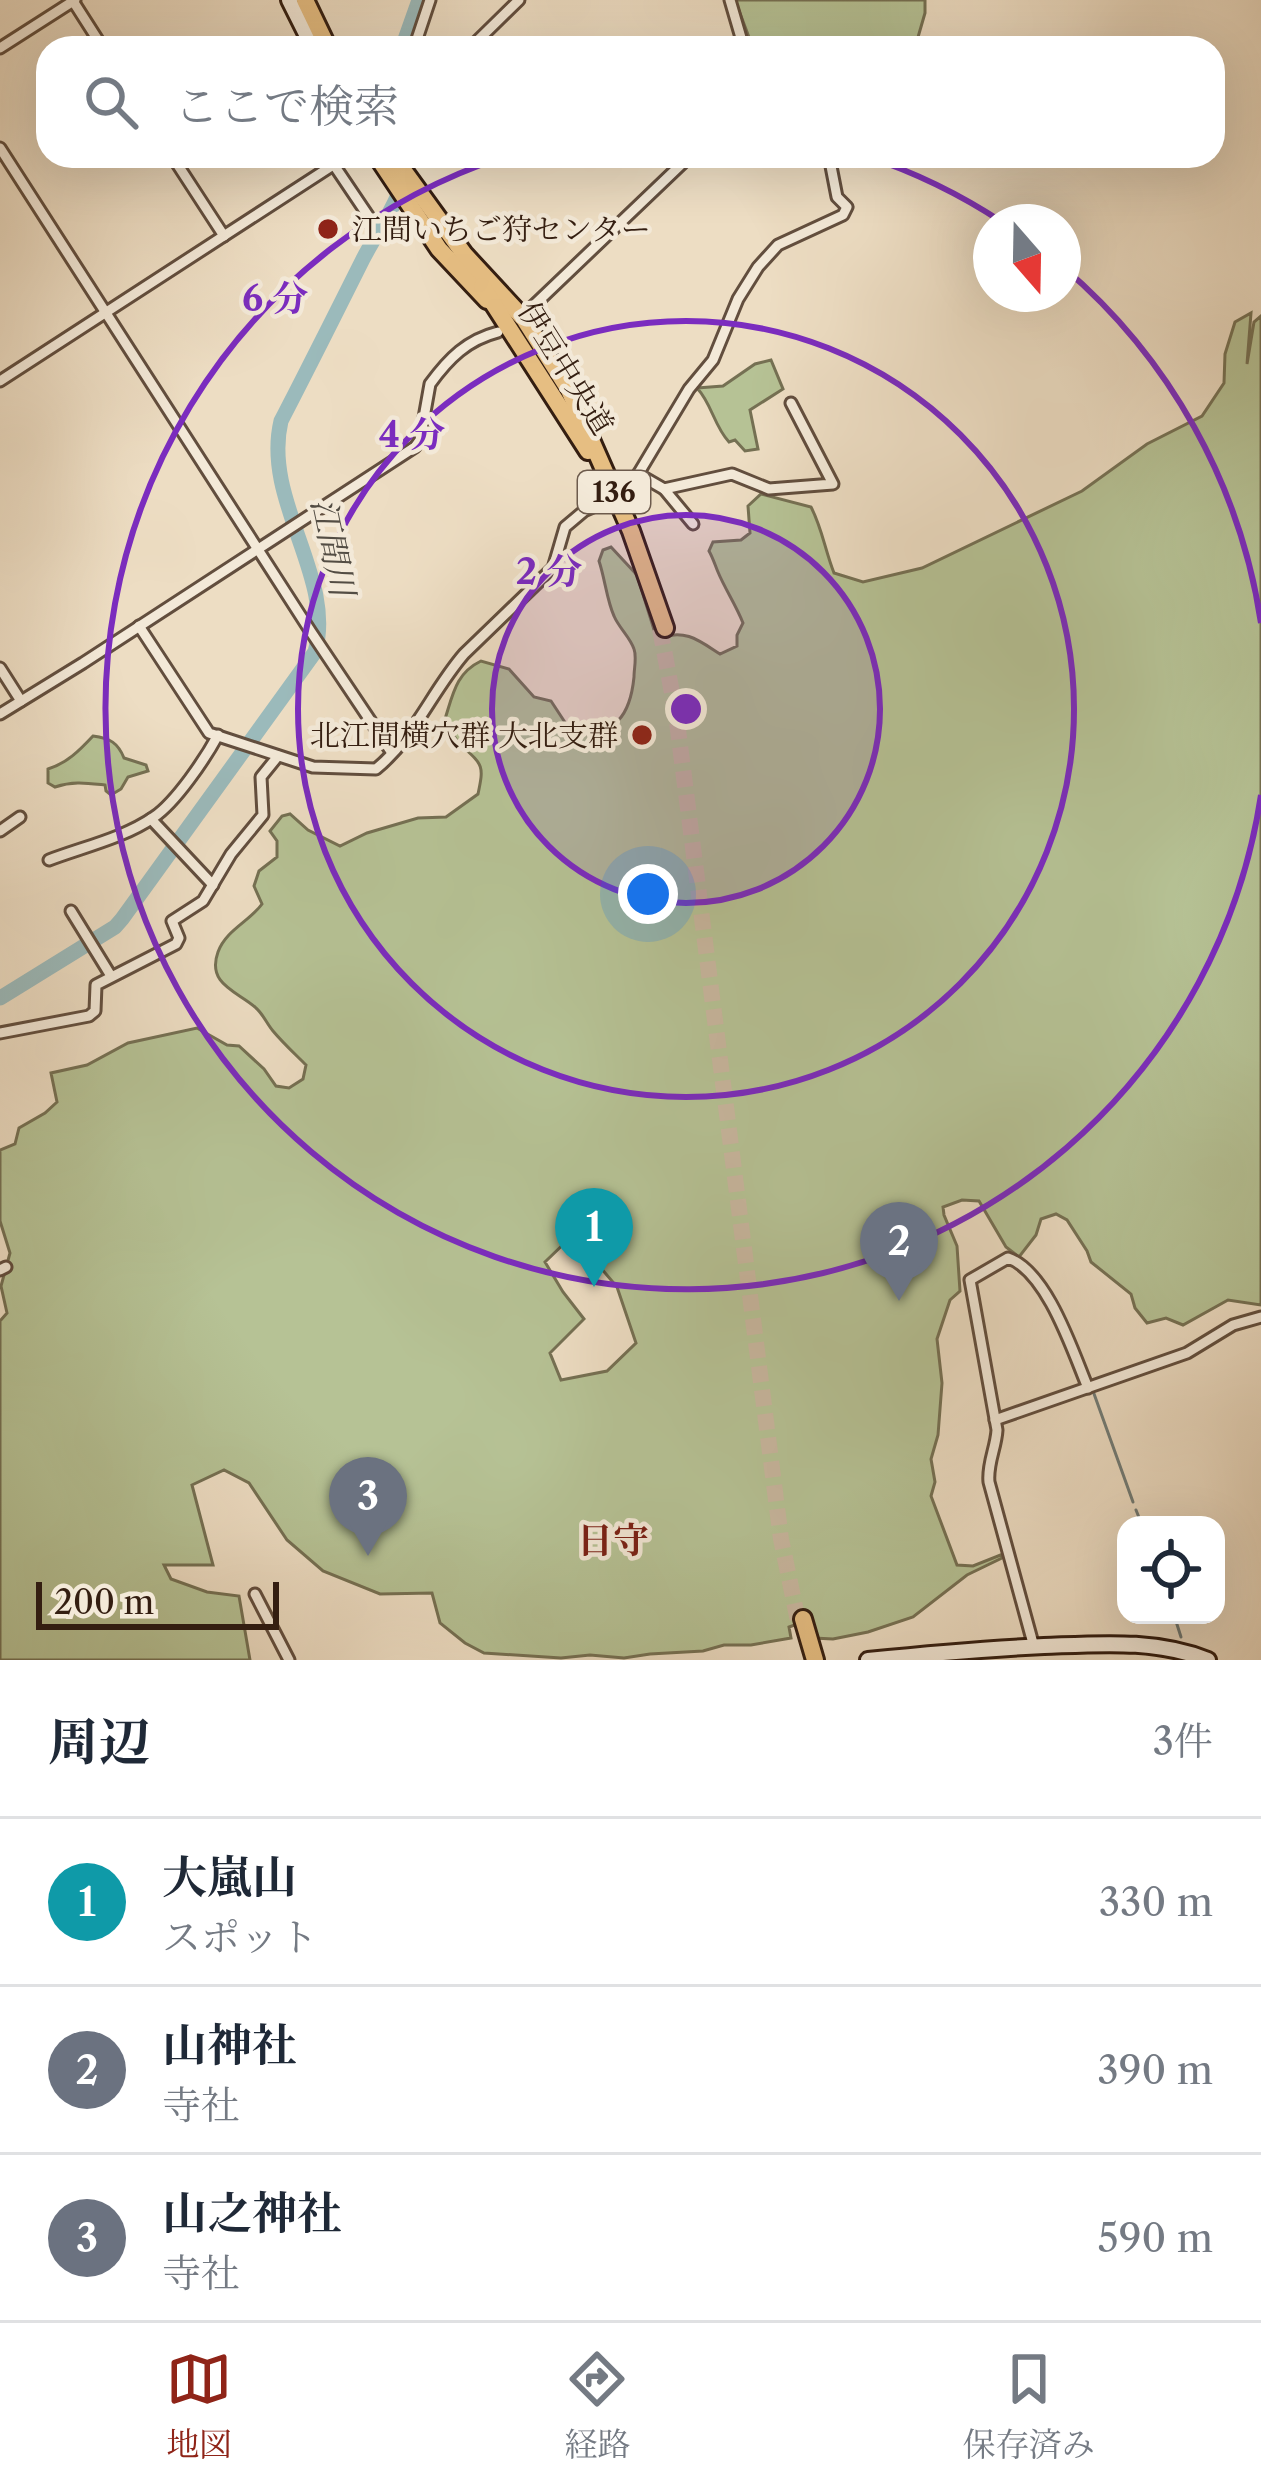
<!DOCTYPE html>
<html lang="ja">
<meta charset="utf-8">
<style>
body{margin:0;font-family:"Libre Caslon Text","Noto Serif JP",serif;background:#f6f6f7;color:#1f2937}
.controls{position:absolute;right:36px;bottom:36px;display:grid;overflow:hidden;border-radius:24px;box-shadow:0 12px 48px #0002}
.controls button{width:108px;height:108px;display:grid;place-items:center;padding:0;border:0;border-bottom:3px solid #e0e1e3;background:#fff;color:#1f2937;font:60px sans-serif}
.compass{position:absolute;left:973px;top:204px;width:108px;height:108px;border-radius:50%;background:#fff;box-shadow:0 12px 48px #0002;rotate:160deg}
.scale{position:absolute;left:36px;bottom:30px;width:243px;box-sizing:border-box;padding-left:12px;border:6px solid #341e11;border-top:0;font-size:33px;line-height:42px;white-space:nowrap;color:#341e11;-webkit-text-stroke:9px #f3e9d8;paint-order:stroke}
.you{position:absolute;left:648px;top:894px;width:42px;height:42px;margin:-30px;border:9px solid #fff;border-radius:50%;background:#1a73e8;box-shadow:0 0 0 18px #1a73e833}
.badge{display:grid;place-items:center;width:78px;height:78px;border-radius:50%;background:#8f2418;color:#fff;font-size:39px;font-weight:700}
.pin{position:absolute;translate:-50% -99px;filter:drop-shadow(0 3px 6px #0008)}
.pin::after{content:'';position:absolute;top:63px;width:42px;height:36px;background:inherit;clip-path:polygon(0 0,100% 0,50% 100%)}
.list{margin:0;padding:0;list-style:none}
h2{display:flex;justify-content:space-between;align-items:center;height:156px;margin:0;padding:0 48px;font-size:51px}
h2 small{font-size:39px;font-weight:400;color:#747a83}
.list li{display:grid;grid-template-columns:78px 1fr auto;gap:36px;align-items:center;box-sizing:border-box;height:168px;padding:0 48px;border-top:3px solid #e0e1e3}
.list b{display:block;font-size:45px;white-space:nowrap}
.list p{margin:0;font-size:39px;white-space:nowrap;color:#747a83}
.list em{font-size:39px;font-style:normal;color:#747a83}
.icon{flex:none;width:66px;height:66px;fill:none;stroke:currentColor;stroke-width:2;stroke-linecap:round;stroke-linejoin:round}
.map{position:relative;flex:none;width:1261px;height:1660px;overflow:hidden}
.search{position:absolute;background:#fff;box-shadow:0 12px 48px #0002;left:36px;right:36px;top:36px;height:132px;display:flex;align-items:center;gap:30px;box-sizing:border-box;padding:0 42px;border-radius:36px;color:#747a83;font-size:45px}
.sheet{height:660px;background:#fff}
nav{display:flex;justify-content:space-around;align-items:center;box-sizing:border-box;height:168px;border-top:3px solid #e0e1e3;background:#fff;font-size:33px;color:#747a83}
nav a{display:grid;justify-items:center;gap:6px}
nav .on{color:#8f2418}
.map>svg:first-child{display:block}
</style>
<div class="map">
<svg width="1261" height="1660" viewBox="0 0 1261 1660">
<rect width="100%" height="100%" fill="#edddc3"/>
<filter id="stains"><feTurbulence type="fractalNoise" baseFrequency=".00167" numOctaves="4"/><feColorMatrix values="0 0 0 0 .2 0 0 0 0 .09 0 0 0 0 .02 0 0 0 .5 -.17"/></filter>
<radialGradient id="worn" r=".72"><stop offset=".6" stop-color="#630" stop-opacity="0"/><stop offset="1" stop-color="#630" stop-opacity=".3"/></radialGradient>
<g fill="#b6c295" stroke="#757053" stroke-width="3" fill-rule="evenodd">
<path d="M735,0H925V13L916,44L918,48H753Z"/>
<path d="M1251,313L1247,364L1254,322L1261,316V1305L1228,1300L1183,1325L1166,1318L1147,1323L1135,1308L1131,1294L1091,1262L1087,1251L1067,1220L1056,1214L1041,1219L1036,1235L1019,1257L1006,1247L979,1201L962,1200L943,1207L944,1215L957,1246L960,1291L950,1300L937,1339L942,1383L938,1435L931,1459L935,1482L931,1496L957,1565L973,1566L1003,1554L1004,1557L967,1575L913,1617L868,1632L833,1639L814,1638L808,1620L789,1627L791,1638L751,1645H724L703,1651L650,1654L624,1658L590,1655L561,1658L484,1653L465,1643L440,1623L432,1593L380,1594L323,1571L287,1540L249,1483L224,1470L192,1485L213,1565H164L171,1579L207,1592L239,1596L250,1660H0V1321L7,1313L1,1286L10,1253L0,1221V1150L15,1144L19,1128L45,1113L57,1102L51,1073L87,1065L128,1043L197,1028L227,1045L239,1046L264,1069L276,1086L289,1088L303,1079L306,1065C295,1054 283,1043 273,1031C267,1024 263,1014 256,1008C239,992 206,985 218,952C226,930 250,921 262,904L254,886L259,871L277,857V841L270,831L282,816L290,814L308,830L340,846L367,833L418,818L446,817L478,794C484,766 483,765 463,747C455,741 450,729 445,719C453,694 456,673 481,661L509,669L534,697L551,701L574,736C616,733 630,717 634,677C634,668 637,657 634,649C630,637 619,628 614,616C607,601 605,579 599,561L603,550L611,547L637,575L656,636L661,638C685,628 701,642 720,654L737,646V635L743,623C736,605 725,589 718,572C715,565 713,558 709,551L713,542L741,540L750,533L748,506L761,494L811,507C822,528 825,550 834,573L863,582L922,568L1082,491L1147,444L1202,416L1224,383L1225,354L1235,322ZM573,1235L617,1287L636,1343L607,1371L561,1380L550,1353L584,1319L563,1292L545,1262Z"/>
<path d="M771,360L783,389L750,410L758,449L745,451L735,440L729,442C714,426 712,404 697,388L723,386L755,364Z"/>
<path d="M93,736C110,738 118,743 124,758L146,765L148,771L128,777L121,789L111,795L106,791L105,785C86,783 73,781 55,787L48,783V769C67,763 79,751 93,736Z"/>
</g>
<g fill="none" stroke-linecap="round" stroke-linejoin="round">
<g stroke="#727c77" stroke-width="3">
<path d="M1093,1391L1133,1502"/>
<path d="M1136,1510L1142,1525"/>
<path d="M1174,1615L1181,1637"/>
</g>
<g stroke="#9bbabb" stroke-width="15">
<path d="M402,48L419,0"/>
<path d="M0,998L115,927L122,919L315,652C336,577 262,501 281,421C309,367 336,313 363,259C381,224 405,197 407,156"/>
</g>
<path stroke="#c8b79f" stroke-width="16" stroke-dasharray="16 8" stroke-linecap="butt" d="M660,629L676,714L781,1539L798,1621"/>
<defs>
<g id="street">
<path d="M730,0L744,48"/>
<path d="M73,1L103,48"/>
<path d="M0,48L75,0"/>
<path d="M414,48L430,0"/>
<path d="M470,48L519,0"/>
<path d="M0,148L311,632L392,753"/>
<path d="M172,156L224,236"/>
<path d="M334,165L369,217"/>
<path d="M529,310L690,156"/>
<path d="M0,381L347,156"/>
<path d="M638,474L664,489L732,474L769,489L833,484L791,403"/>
<path d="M664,489L693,524"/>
<path d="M622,495L628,491L689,389L713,360L738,299L758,267L778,245L843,215L847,207L837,197L829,156"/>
<path d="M139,626L209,733L313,767L376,769C415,737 432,691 464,654L553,568L565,527L584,511L609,500"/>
<path d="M0,668L21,701"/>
<path d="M0,714L83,663L415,447L420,440L430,384C449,358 467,340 498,332"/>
<path d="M151,819L213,885"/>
<path d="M0,831L20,817"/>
<path d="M49,860C83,847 124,838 154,817C176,802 205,759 218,735"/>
<path d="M71,911L111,976"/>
<path d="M0,1033L89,1016L95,1011L96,985L176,944L179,938L172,921L203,901L231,854L263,815L261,777L278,756"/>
<path d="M0,1270L6,1267"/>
<path d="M995,1420L1187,1353L1233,1325L1261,1317"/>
<path d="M255,1594L289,1660"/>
<path d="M1034,1647L989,1482C987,1464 996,1448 997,1430L970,1280L1008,1258C1047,1271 1073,1352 1088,1388"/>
</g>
<g id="secondary">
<path d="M289,0L313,48"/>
<path d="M868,1660C927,1654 985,1649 1044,1646C1100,1644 1155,1639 1208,1660"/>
</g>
<g id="highway">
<path d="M305,0L328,48"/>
<path d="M377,156L439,249L487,300"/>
<path d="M393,156L464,254L524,319L569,390L631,531L665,628"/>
<path d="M482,286L588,451"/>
<path d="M803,1619L815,1660"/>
</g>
</defs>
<use href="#street" stroke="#624e3e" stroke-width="15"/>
<use href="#secondary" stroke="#341e11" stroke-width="20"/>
<use href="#highway" stroke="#341e11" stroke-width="22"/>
<use href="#street" stroke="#f3e9d8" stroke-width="9"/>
<use href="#secondary" stroke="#f3e9d8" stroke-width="14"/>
<use href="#highway" stroke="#e6be82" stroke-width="16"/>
</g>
<circle cx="686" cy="709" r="194" fill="#7b2cbf" fill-opacity=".12"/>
<g fill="none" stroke="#7b2cbf" stroke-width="6">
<circle cx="686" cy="709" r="194"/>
<circle cx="686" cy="709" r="388"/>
<path d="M1261 795A581 581 0 1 1 506 156M866 156A581 581 0 0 1 1002 222M1063 267A581 581 0 0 1 1261 623"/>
</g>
<g fill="#8f2418" stroke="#f3e9d8" stroke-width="4.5">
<circle cx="328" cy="229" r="12"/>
<circle cx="642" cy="735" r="12"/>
</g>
<g text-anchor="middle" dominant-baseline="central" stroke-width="9" stroke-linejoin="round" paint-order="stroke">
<rect fill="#f3e9d8" stroke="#6d5b4d" stroke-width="3" x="578" y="471" width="72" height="42" rx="9"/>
<g font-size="27" font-weight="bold" fill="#341e11">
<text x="614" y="492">136</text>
</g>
<g font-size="30" fill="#341e11" stroke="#f3e9d8" text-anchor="start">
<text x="352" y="229">江間いちご狩センター</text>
<text x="618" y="735" text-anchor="end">北江間横穴群 大北支群</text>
</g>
<g font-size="30" fill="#341e11" stroke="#f3e9d8">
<text transform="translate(566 368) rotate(58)">伊豆中央道</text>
</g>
<g font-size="33" font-style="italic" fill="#534d44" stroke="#f3e9d8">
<text transform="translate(333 547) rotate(78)">江間川</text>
</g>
<g font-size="36" font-weight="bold" fill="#7a1f14" stroke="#f3e9d8">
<text x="613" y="1540">日守</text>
</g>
</g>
<circle cx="686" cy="709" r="18" fill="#7b2cbf" stroke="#f3e9d8" stroke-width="6"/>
<g font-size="36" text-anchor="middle" font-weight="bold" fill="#7b2cbf" stroke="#f3e9d8" stroke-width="9" stroke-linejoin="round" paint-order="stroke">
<text x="275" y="311">6 分</text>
<text x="412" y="447">4 分</text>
<text x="549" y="584">2 分</text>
</g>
<rect width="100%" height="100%" filter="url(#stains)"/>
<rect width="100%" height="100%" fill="url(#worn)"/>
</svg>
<div class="controls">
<button><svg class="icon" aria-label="locate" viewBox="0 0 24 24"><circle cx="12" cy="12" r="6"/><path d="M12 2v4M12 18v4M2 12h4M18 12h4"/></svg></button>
</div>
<svg class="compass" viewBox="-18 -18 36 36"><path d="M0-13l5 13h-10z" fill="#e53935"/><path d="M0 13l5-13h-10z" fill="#747a83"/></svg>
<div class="scale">200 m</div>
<div class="you"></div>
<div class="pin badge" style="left:594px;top:1287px;background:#0f9aa8">1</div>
<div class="pin badge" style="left:899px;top:1301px;background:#6b7280">2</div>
<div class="pin badge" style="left:368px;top:1556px;background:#6b7280">3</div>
<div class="search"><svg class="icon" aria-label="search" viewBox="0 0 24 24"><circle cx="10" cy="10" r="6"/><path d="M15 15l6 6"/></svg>ここで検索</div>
</div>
<section class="sheet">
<h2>周辺<small>3件</small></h2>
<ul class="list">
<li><span class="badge" style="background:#0f9aa8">1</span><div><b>大嵐山</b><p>スポット</p></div><em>330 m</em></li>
<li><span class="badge" style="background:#6b7280">2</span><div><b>山神社</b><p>寺社</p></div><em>390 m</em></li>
<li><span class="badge" style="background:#6b7280">3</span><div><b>山之神社</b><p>寺社</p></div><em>590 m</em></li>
</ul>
</section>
<nav>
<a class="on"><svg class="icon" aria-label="map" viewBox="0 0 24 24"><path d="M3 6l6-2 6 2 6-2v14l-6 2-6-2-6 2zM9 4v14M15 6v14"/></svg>地図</a>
<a><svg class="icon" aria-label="directions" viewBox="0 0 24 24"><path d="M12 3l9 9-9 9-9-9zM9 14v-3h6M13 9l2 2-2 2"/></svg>経路</a>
<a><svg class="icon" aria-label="saved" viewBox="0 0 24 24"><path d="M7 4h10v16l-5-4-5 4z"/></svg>保存済み</a>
</nav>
